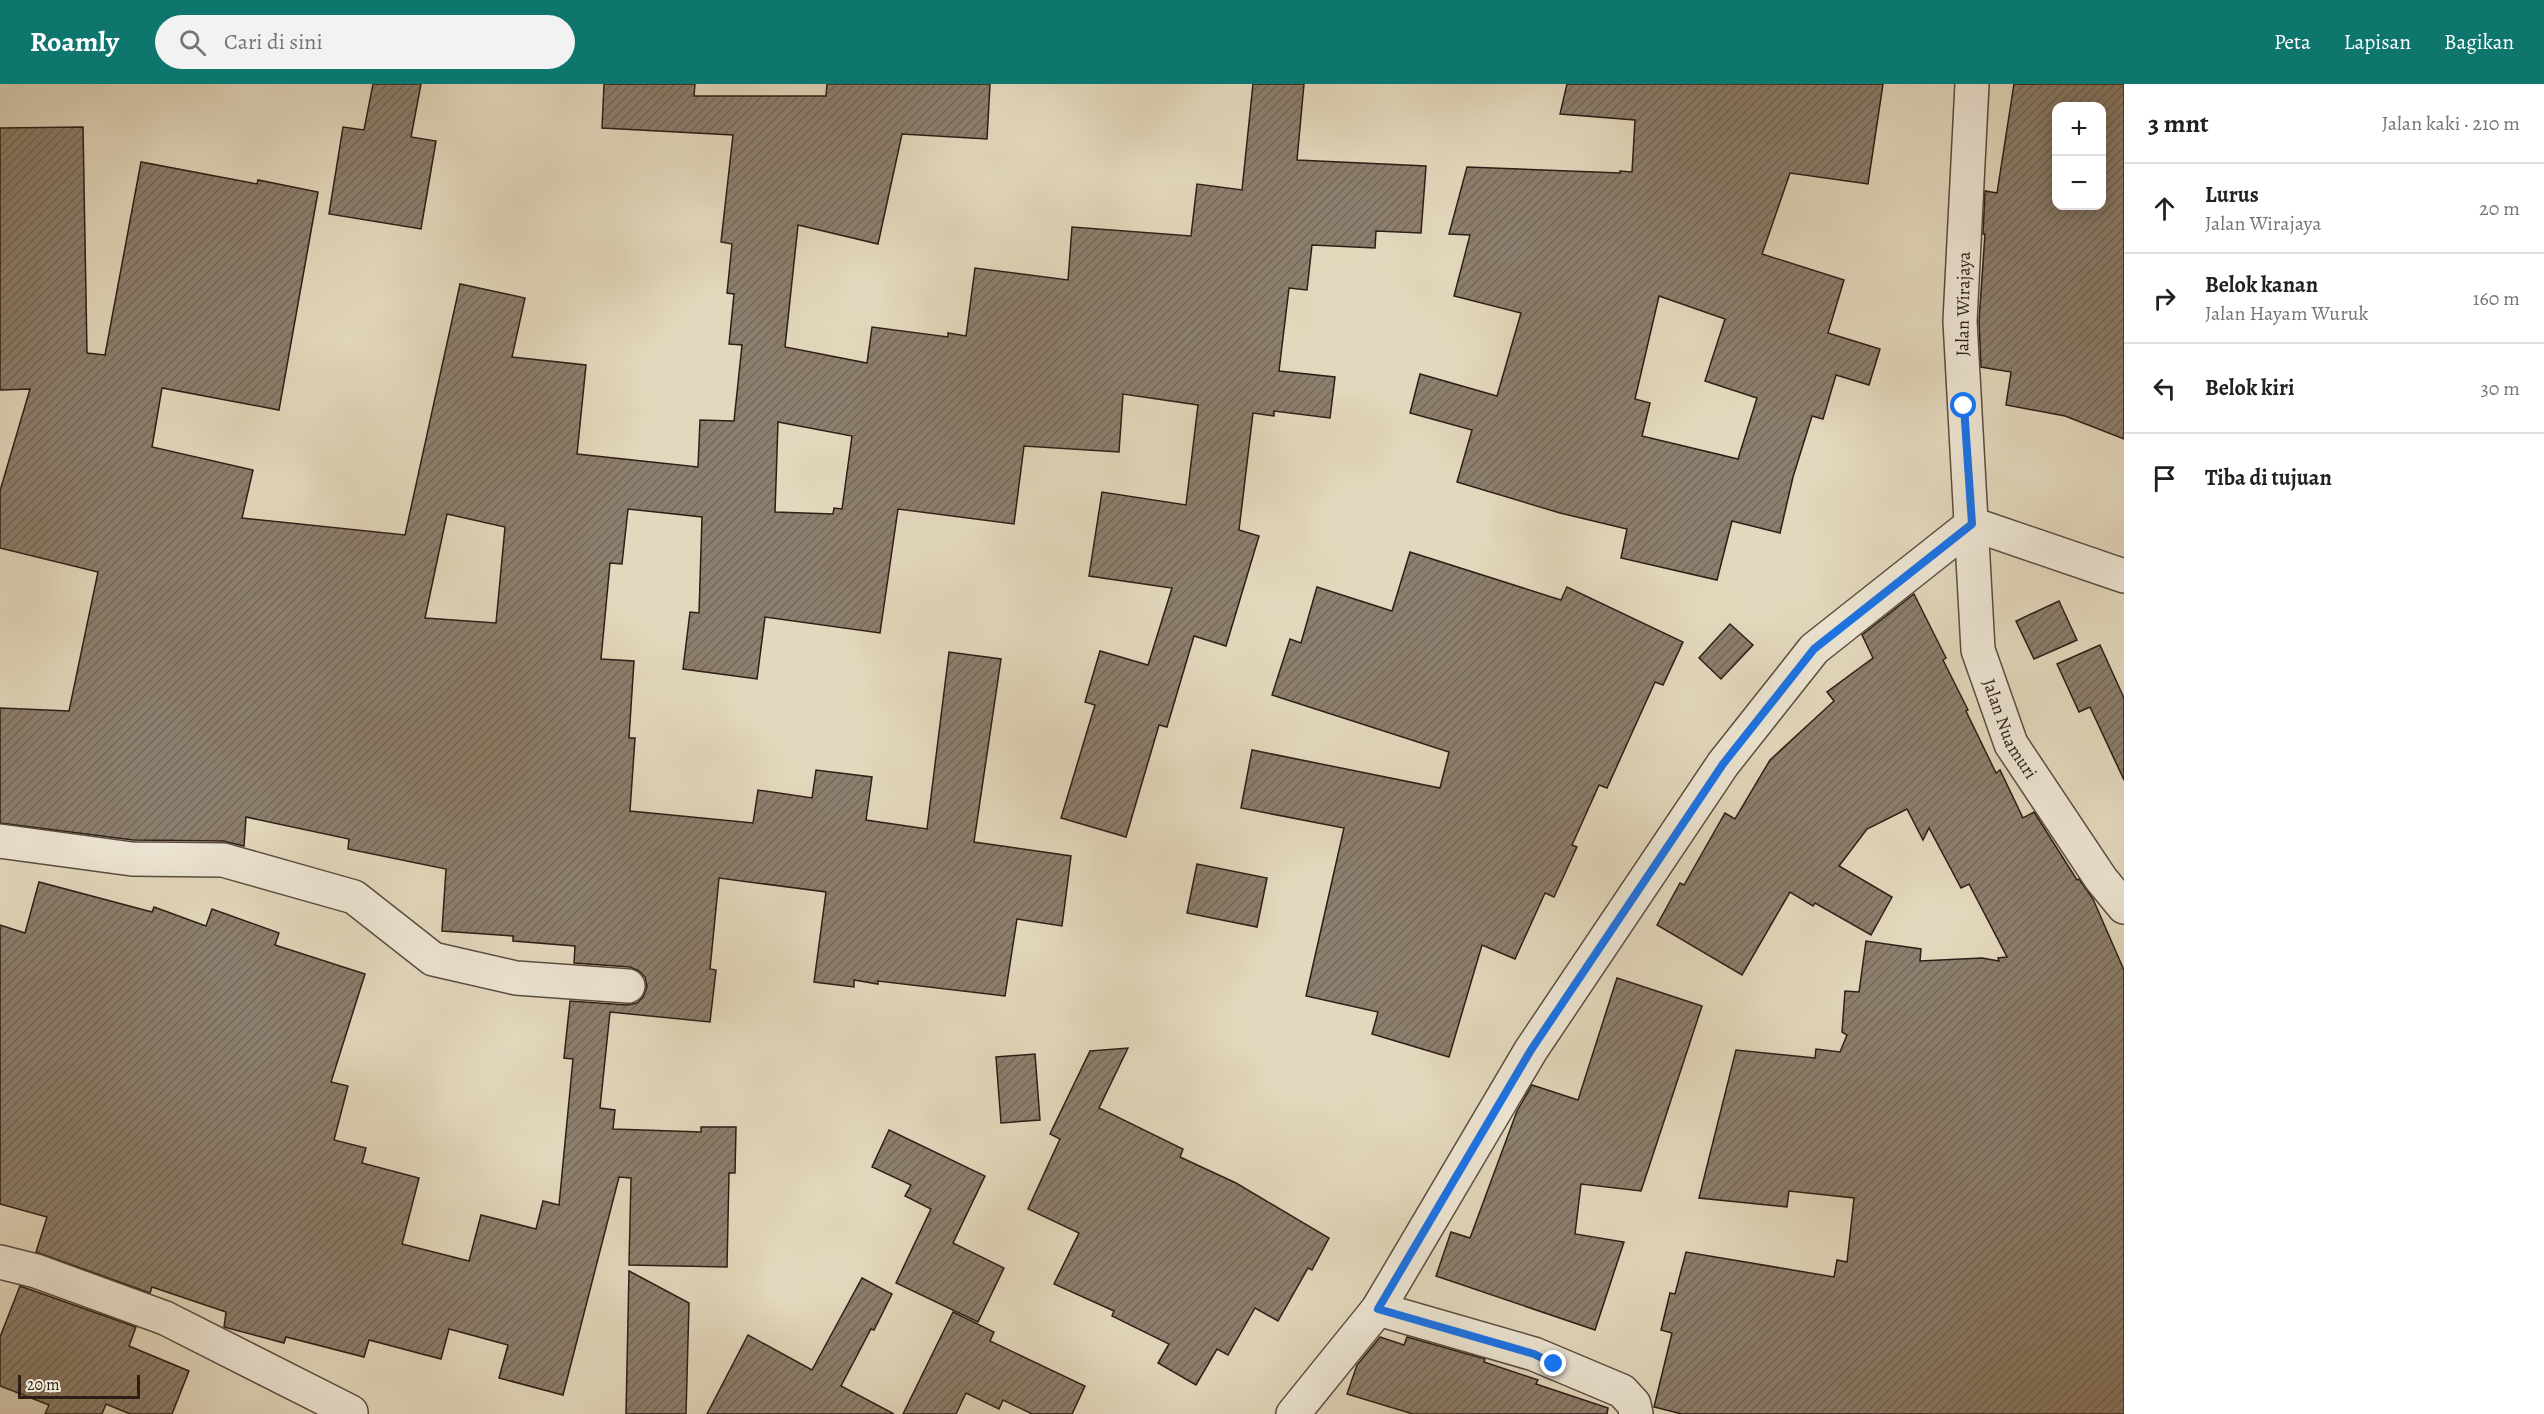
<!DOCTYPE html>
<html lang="id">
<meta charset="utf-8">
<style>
body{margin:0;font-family:Alegreya,serif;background:#f2f2f2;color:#202124}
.controls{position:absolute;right:18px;top:18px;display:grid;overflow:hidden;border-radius:12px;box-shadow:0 3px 15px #0003}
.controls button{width:54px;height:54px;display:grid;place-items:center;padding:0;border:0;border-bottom:2px solid #e0e0e0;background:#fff;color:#202124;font:30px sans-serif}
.scale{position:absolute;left:18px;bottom:15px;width:122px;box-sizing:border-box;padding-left:6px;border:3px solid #2d1e17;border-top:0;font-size:16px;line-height:21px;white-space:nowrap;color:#2d1e17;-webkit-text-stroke:4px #ede6d4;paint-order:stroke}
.stop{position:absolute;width:18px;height:18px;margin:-14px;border:4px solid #1a73e8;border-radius:50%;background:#fff}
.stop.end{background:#1a73e8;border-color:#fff;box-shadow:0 2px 6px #0008}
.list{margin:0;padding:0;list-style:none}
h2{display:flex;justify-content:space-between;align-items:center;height:78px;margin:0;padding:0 24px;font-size:26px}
h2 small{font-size:20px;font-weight:400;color:#757577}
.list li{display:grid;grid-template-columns:39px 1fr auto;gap:18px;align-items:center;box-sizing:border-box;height:90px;padding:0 24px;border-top:2px solid #e0e0e0}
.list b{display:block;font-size:22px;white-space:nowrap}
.list p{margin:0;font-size:20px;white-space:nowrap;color:#757577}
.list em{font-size:20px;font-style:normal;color:#757577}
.icon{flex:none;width:33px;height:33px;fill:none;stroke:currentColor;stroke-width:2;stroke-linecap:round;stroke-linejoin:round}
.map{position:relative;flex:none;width:2124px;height:1330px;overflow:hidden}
header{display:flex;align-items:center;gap:36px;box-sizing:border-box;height:84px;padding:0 30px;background:#0f766e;color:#fff}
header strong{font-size:28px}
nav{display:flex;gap:33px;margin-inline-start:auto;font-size:21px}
.search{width:420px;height:54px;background:#f2f2f2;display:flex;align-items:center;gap:15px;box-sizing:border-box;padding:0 21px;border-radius:33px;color:#757577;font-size:22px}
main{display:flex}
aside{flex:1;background:#fff}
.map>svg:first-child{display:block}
</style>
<header>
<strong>Roamly</strong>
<div class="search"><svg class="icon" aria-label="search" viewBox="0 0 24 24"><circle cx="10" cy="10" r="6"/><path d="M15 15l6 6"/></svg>Cari di sini</div>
<nav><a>Peta</a><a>Lapisan</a><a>Bagikan</a></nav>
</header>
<main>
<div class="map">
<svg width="2124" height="1330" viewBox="0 0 2124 1330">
<defs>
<pattern id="building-hatch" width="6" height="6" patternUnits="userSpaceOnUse" patternTransform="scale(1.5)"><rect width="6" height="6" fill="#8c7f6d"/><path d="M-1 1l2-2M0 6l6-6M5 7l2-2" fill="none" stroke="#736759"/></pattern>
</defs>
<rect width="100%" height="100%" fill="#e3d8bd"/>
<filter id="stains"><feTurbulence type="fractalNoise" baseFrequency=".00333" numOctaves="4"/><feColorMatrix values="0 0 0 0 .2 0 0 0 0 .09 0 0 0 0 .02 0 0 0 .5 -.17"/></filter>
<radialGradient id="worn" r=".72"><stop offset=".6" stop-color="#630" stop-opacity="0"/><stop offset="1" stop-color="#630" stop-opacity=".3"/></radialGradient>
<g fill="url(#building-hatch)" stroke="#2d1e17" stroke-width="1.5" fill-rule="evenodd">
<path d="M373,0H421L411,53L436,57L421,145L329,130L343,43L364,46Z"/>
<path d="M604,0H695L694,12H826L827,0H990L987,55L902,50L878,160L798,141L785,263L867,279L872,243L948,253V249L966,252L975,184L1068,196L1072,143L1191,152L1197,100L1242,106L1253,0H1304L1297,76L1426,82L1421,149L1376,147L1375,164L1312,161L1307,206L1289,204L1279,287L1335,293L1330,334L1274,327V332L1253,329L1239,446L1259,452L1226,562L1194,552L1167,643L1159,641L1126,753L1061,734L1095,621L1085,618L1100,567L1148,581L1172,504L1089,492L1102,408L1186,421L1198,321L1123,310L1119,368L1024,362L1014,440L898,425L880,549L765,533L757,595L683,585L690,528L699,529L702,433L628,425L622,480L610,479L601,575L634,577L629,654H635L630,727L753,739L758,706L812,714L816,686L872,693L866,736L927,745L949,568L1001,575L974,758L1071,772L1062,842L1017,835L1005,912L878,897V900L854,896V903L814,898L826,808L719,794L710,885L716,886L710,938L610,928L600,1024L615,1026L613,1045L701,1048V1043H736L735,1089H729L727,1183L629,1181L631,1094L619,1093L563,1311L499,1294L508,1261L449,1245L441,1275L369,1256L364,1273L286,1253L284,1259L224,1243L226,1228L152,1203L150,1209L36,1168L47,1133L0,1120V841L25,849L39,798L152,828L154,823L206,842L212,825L279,849L275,861L365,890L331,998L348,1002L334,1056L366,1064L362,1079L419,1094L402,1160L469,1177L481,1131L536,1145L543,1117L559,1121L573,975L564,974L570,917L627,921L637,919L643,913L647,903L645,893L639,887L630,883L574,879L575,862L513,857V852L442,847L446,785L348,765L349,755L246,733L244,762L223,757L133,756L0,739V624L69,627L98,488L0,464V407L30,305L0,306V44L83,43L87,269L105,271L141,78L257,100L258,96L318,108L279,326L162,304L152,363L253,386L242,434L405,451L460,200L525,214L512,273L586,281L577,370L698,383L700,336L734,337L742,261L729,260L734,210L727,209L732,160L721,158L733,51L602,44ZM778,338L852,352L842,425L834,424L833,430L775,428ZM447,430L505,443L496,539L425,534Z"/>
<path d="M1567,0H1883L1868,100L1790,89L1762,170L1844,196L1828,249L1880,265L1869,301L1836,291L1823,335L1812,332L1793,393L1780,449L1732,437L1717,496L1621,474L1627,445L1560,429L1457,398L1472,346L1410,329L1420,290L1497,312L1521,229L1454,212L1470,151L1449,150L1467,83L1620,89V87L1632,88L1635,36L1560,30ZM1659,212L1725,235L1705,297L1757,314L1738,375L1642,352L1650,319L1635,315Z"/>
<path d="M2014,0H2124V355L2065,332L2006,321L2011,288L1981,283L1979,237L1985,150H1983L1985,107L1997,109ZM2056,22H2102V122H2056Z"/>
<path d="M1410,468L1561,516L1567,503L1683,558L1663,601L1655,598L1607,704L1599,701L1572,761L1577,763L1554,813L1545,809L1515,875L1482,861L1449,973L1372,950L1378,928L1306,912L1344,744L1241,724L1252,666L1440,704L1449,668L1272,611L1290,555L1301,559L1317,503L1392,527Z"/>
<path d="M1914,510L1946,574L1943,576L1968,626L1966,627L1996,689L2000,686L2023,734L2034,728L2077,796L2079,795L2093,815L2124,886V1330H1682L1654,1323L1672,1249L1661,1246L1670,1209L1675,1210L1686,1168L1834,1193L1837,1176L1847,1178L1854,1114L1789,1107L1787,1123L1699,1114L1736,966L1815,974L1816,965L1840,968L1847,951L1842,948L1845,907L1859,908L1866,857L1921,865L1920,877L1982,874L1999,877L1998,874L2007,873L1969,800L1961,804L1929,744L1923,756L1907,725L1867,745L1839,782L1892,813L1871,851L1815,819L1813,822L1790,808L1742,891L1657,841L1680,799L1684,801L1725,729L1735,735L1770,676L1834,617L1827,608L1873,574L1862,551Z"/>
<path d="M2059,517L2077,556L2034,575L2016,537Z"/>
<path d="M1730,540L1753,561L1721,595L1699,574Z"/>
<path d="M2100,561L2124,614V696L2090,623L2079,628L2057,580Z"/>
<path d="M1197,780L1267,794L1257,843L1187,829Z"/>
<path d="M1617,894L1702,922L1641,1107L1581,1100L1575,1150L1624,1158L1595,1246L1436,1192L1451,1148L1470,1154L1517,1027L1532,1001L1578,1016Z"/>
<path d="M1128,964L1099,1024L1183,1065L1180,1073L1236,1099L1329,1154L1312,1186L1308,1184L1278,1237L1255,1224L1228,1271L1217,1265L1196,1301L1158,1279L1169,1260L1112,1232L1114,1227L1054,1200L1079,1149L1028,1125L1060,1055L1050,1050L1090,967Z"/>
<path d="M1035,970L1040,1036L1001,1039L996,973Z"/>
<path d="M889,1046L985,1092L953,1159L1004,1184L978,1238L896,1199L931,1125L905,1112L911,1101L872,1083Z"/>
<path d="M629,1187L689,1219L686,1330H626Z"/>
<path d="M862,1194L892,1210L874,1246L871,1245L841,1302L894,1330H707L748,1251L812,1286Z"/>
<path d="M20,1202L136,1243L129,1262L189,1287L172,1330H130L106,1320L102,1330H45L49,1321L0,1302V1253Z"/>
<path d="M953,1228L994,1248L990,1257L1085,1302L1072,1330H1032L1003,1316L999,1325L966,1309L956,1330H903Z"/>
<path d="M1380,1253L1404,1261L1407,1253L1485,1275L1484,1278L1538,1296L1536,1300L1608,1324L1607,1330H1413L1347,1310L1357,1281Z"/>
</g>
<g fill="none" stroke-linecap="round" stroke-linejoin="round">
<defs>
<g id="minor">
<path id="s1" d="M1972,0L1960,237L1978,566L2011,660L2101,795L2124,823"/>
<path d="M1972,440L2124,492"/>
<path d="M0,757L132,775L223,776L354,813L433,875L516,894L628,902"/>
<path d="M0,1178L36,1187L165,1234L351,1328"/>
<path d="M1378,1225L1534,1270L1622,1307L1634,1320L1636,1330"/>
<path d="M1293,1330L1378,1225L1531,966L1723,680L1814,565L1972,440"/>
</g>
</defs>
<use href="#minor" stroke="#5a4c40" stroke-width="36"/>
<use href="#minor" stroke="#ede6d4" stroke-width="33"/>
</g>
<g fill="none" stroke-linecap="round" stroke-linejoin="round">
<path stroke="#1a73e8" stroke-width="8" d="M1554,1280L1534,1270L1378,1225L1531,966L1723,680L1814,565L1972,440L1964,322"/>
</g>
<g text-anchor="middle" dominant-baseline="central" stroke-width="4.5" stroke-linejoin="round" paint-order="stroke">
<g font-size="18" fill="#2d1e17" stroke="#ede6d4">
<text transform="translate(1963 220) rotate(-89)">Jalan Wirajaya</text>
<text stroke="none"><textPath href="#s1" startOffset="652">Jalan Nuamuri</textPath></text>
</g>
</g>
<rect width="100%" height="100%" filter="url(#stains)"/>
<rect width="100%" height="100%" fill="url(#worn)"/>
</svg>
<div class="controls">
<button>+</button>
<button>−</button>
</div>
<div class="scale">20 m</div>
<div class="stop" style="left:1964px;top:322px"></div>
<div class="stop end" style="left:1554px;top:1280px"></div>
</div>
<aside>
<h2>3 mnt<small>Jalan kaki · 210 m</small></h2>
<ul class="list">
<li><svg class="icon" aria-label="ahead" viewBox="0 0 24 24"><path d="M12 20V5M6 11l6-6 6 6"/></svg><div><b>Lurus</b><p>Jalan Wirajaya</p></div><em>20 m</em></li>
<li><svg class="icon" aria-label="right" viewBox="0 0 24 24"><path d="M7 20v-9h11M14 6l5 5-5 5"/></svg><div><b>Belok kanan</b><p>Jalan Hayam Wuruk</p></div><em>160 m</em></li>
<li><svg class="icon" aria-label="left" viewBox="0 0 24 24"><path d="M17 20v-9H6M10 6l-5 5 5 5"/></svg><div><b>Belok kiri</b></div><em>30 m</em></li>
<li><svg class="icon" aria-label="arrive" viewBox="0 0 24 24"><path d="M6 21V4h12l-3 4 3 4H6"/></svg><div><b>Tiba di tujuan</b></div></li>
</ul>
</aside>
</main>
